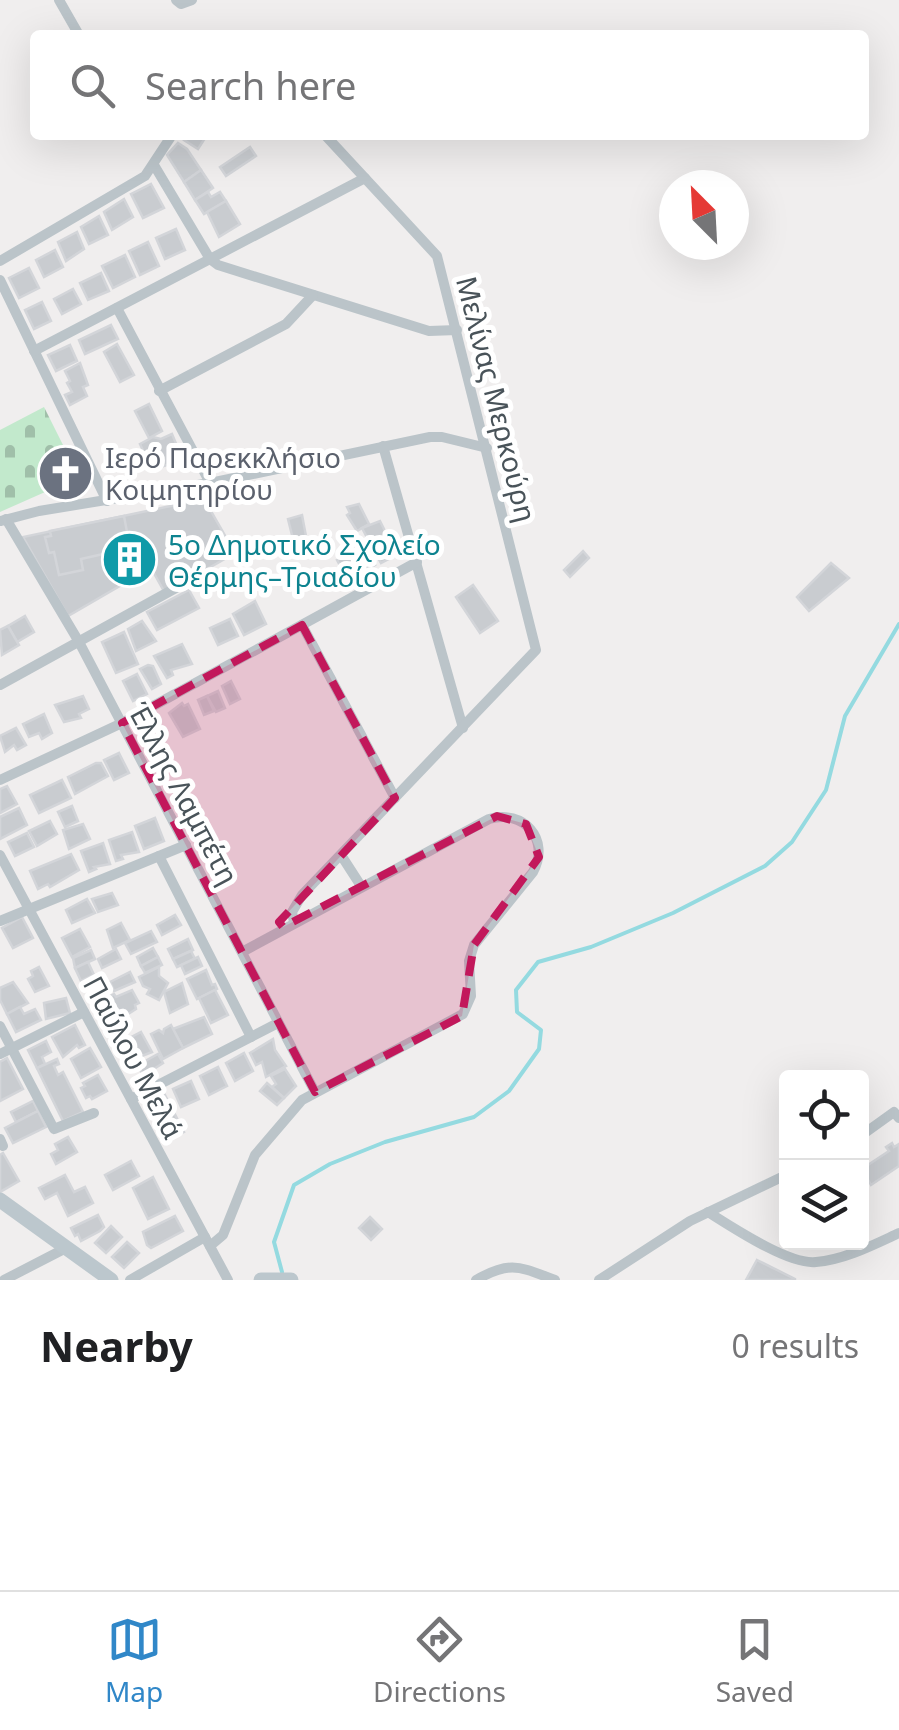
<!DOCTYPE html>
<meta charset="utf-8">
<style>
body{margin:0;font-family:"Noto Sans",sans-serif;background:#f6f6f6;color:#202124}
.controls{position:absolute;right:30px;bottom:30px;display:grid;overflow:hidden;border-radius:10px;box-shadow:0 10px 40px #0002}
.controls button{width:90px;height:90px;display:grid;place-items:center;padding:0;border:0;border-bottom:2px solid #e0e0e0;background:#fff;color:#202124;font:50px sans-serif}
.compass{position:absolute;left:659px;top:170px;width:90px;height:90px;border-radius:50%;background:#fff;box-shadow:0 10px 40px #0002;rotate:336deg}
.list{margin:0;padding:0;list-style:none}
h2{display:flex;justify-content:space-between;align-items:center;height:130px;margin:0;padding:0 40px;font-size:42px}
h2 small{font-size:32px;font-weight:400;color:#757577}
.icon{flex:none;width:55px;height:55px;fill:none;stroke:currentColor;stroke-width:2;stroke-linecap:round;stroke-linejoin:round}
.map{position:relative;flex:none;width:899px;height:1280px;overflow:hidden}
.search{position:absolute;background:#fff;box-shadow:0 10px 40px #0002;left:30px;right:30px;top:30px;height:110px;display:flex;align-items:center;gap:25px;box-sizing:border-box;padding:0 35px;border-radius:10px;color:#757577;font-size:38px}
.sheet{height:310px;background:#fff}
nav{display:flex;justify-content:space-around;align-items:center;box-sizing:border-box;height:140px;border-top:2px solid #e0e0e0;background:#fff;font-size:28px;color:#757577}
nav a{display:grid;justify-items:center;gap:5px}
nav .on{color:#3087c8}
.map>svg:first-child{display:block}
</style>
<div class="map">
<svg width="899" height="1280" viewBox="0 0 899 1280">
<defs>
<pattern id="cemetery-stones" width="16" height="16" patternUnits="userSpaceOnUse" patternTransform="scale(2.5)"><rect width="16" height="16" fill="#c2e9cc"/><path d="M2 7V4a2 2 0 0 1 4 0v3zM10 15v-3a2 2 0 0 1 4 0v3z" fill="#a0bfa9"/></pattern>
</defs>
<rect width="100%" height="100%" fill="#f0eeee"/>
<path fill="url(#cemetery-stones)" d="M44,407L79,477L0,512V430Z"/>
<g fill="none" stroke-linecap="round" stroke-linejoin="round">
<path stroke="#94dae0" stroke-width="4" d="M282,1272L274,1242L294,1185L330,1164L385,1142L474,1117L509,1091L539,1049L541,1030L517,1012L516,990L538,962L591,947L673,913L765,866L792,842L826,790L845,716L899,624"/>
</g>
<g fill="#c9ccd0" stroke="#d3d5d9" stroke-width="2.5">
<path d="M187,135H207L198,149L184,140Z"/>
<path d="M178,143L187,149L201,170L184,182L167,155Z"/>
<path d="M250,147L256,156L226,176L220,167Z"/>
<path d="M201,170L213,188L195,200L184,182Z"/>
<path d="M151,184L164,208L143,218L131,194Z"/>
<path d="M208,192L211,197L220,192L226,201L204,214L195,200Z"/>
<path d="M124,199L133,217L112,230L104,212Z"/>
<path d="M226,201L240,224L219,237L207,212Z"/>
<path d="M99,216L108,235L89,244L81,227Z"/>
<path d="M176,229L185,250L165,259L156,238Z"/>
<path d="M77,232L84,249L66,261L58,242Z"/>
<path d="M148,242L159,266L140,275L129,251Z"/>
<path d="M55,250L63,267L44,277L36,260Z"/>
<path d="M125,255L135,277L113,288L102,266Z"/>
<path d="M29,268L39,288L19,298L9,278Z"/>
<path d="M101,273L109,291L88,300L80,283Z"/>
<path d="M73,289L81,304L62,314L54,299Z"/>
<path d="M42,302L51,321L34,329L25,310Z"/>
<path d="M111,325L118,339L85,354L79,340Z"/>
<path d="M117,344L134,375L120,382L104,352Z"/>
<path d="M70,345L77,361L56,371L48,355Z"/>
<path d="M80,363L88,385L83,387L87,396L70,405L65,395L72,392L67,383L70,381L65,371Z"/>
<path d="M149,404L162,431L149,438L135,411Z"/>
<path d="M172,434L180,453L173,456L176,462L152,470L140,444L153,437L161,439Z"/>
<path d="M204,499L235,553L165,593L151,568L68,616L23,537Z"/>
<path d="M359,504L369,524L357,531L347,515L350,513L347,507Z"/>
<path d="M302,515L306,536L294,543L288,519Z"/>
<path d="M124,516L130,548L81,559L83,570L59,575L54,552L49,553L45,537L51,536L50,531Z"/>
<path d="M380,521L388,537L372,547L362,528Z"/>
<path d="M388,537L398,554L381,563L372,547Z"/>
<path d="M364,546L375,565L348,580L337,560Z"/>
<path d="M583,551L589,558L570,577L564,570Z"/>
<path d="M831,563L849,578L809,611L797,597Z"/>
<path d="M473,585L498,621L480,633L456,597Z"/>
<path d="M189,590L199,608L157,630L147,612Z"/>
<path d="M255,601L266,624L244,635L233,614Z"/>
<path d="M25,616L34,632L17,642L8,626Z"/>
<path d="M230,619L238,636L218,645L210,628Z"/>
<path d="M142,621L156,641L136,651L128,629Z"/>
<path d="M8,626L19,645L2,655L0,630Z"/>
<path d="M124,632L138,664L116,673L102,642Z"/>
<path d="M182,644L192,664L171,670L173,675L167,678L154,656Z"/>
<path d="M148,665L153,666L161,684L152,689L140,669Z"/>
<path d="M137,674L147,694L133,701L123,681Z"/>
<path d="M231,681L240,699L230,704L222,686Z"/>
<path d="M218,691L225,708L216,712L207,696Z"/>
<path d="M83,696L89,709L79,714L81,718L64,722L55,705Z"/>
<path d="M207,696L214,711L204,715L198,700Z"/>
<path d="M182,703L184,706L188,704L200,729L183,737L169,713Z"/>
<path d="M44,714L52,733L42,739L39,733L29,737L23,724Z"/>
<path d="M16,728L26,745L17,750L14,745L5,752L0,736Z"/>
<path d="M119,753L129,773L114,780L104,760Z"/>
<path d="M96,763H101L108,776L75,794L68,777Z"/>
<path d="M62,780L71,798L39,813L30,795Z"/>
<path d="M7,786L17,804L0,813V789Z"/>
<path d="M72,806L78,821L65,827L58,812Z"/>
<path d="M19,808L27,825L0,839V817Z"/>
<path d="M155,818L164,841L144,849L135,826Z"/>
<path d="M50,821L57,834L37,846L29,831Z"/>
<path d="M83,824L90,839L69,849L63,830Z"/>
<path d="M132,832L139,852L121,855L123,859L116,861L109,840Z"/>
<path d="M27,833L34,847L15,856L8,842Z"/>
<path d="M103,843L110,864L94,867L96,869L89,872L81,851Z"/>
<path d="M71,854L79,870L50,887L48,884L38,889L30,871Z"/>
<path d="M112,893L118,905L98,912L92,899Z"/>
<path d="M87,899L95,913L72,923L66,910Z"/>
<path d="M175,915L181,925L162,935L157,925Z"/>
<path d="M22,917L33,938L13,948L2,928Z"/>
<path d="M121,923L130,940L113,948L107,930Z"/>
<path d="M80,929L90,947L72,957L62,938Z"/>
<path d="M151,931L157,942L131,954L125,943Z"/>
<path d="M188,939L193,950L173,959L168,949Z"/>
<path d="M153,948L158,957L141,966L137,957Z"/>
<path d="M116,949L121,959L102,968L98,959Z"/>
<path d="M91,950L95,959L75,968L73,958Z"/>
<path d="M191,951L195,959L177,967L173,959Z"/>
<path d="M158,957L162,965L145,973L141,966Z"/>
<path d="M198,957L202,966L185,974L181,965Z"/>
<path d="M88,962L94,975L81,981L75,968Z"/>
<path d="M39,967L49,986L35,992L28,979L33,976L31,971Z"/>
<path d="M159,967V976L168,983L159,1000L147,994L150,989L143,986L139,977Z"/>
<path d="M206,970L212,985L215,984L217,989L197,999L187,979Z"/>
<path d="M130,972L135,982L114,991L110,982Z"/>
<path d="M13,982L28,1003L7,1014L0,1000V988Z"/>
<path d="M182,983L188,1004L170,1013L164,992Z"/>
<path d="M100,986L106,998L93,1004L88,994Z"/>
<path d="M132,990L139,1003L135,1005L136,1009L108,1027L93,1004L114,994L116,997Z"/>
<path d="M215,990L228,1015L211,1023L199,998Z"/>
<path d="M66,998L70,1013L46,1019L44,1003Z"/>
<path d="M20,1007L24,1014L35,1009L41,1020L16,1032L7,1014Z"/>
<path d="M204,1017L212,1034L183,1048L173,1029Z"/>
<path d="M75,1025L85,1045L79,1048L77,1045L63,1057L52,1037Z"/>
<path d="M171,1025L183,1048L163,1059L151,1034L159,1030L163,1033L164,1029Z"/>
<path d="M141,1032L152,1052L127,1062L118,1044Z"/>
<path d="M273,1039L275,1050L286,1066L266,1077L262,1062L256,1065L250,1053Z"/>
<path d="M46,1041L51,1052L42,1057L45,1064L37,1068L28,1050Z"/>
<path d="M90,1048L101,1067L81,1078L71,1059Z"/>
<path d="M244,1053L253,1071L235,1081L226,1063Z"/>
<path d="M158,1054L163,1063L143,1076L138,1065Z"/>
<path d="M7,1058L23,1089L0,1101V1062Z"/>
<path d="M57,1059L59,1064L54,1066L58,1075L63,1072L83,1112L63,1121L37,1068Z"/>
<path d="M218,1067L227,1086L209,1095L200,1076Z"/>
<path d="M285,1069L296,1086L284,1098L272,1087L276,1084L271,1076Z"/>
<path d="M98,1075L107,1091L92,1099L90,1096L86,1098L81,1088L85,1086L83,1083Z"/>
<path d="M191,1081L199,1099L181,1107L173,1089Z"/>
<path d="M267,1083L284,1098L277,1105L260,1091Z"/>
<path d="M165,1095L184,1132L167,1140L149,1103Z"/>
<path d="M33,1101L38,1111L16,1122L11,1112Z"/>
<path d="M38,1111L46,1127L13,1143L5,1128Z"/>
<path d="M68,1137L77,1152L56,1164L51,1154L58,1150L55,1144Z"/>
<path d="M892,1143L894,1147L899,1144V1166L871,1185L862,1169L889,1151L886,1147Z"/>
<path d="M3,1153L19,1181L0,1192V1155Z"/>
<path d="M131,1161L139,1176L113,1190L105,1175Z"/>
<path d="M65,1175L74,1192L85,1187L93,1203L68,1216L57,1193L45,1199L39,1188Z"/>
<path d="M153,1177L169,1209L148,1219L133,1188Z"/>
<path d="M98,1215L104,1227L100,1231L81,1241L78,1234L75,1236L71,1228Z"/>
<path d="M175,1216L183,1231L151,1248L147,1245L143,1232Z"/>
<path d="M370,1217L382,1229L371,1240L359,1228Z"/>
<path d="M111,1226L122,1237L106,1253L95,1243Z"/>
<path d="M127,1242L139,1253L124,1268L112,1257Z"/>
<path d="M757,1260L795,1279V1280H746Z"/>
</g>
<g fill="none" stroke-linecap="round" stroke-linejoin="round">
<g stroke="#bbc4c9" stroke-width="10">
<path d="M59,0L79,35"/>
<path d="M176,0L181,4L192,0"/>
<path d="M154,165L210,259L218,265L429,331L457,330"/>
<path d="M0,261L145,176L172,135"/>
<path d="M0,280L107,501"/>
<path d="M117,308L210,483"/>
<path d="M34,351L365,178"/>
<path d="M159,391L286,324L313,295"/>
<path d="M383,446L463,728"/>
<path d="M6,519L79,642L315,1092"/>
<path d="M1,521L39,511L210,483L430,437H442L487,448"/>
<path d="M302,625L395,798"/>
<path d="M0,685L183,584"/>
<path d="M0,780L122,723L417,562"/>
<path d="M0,855L228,1280"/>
<path d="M341,855L361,886"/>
<path d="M159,856L251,1037"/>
<path d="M0,921L186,845"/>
<path d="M294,922L292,912L302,895L536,650L437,256L325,135"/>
<path d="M0,1026L54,1129L94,1113"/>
<path d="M0,1054L84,1012"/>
<path d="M131,1099L278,1023"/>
<path d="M862,1135L894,1112L899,1118"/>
<path d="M0,1139L3,1146"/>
<path d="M708,1212C732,1227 789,1265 816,1262C844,1260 873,1245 899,1233"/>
<path d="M210,1246L223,1235L255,1155L302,1100L463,1014L471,996L469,961L474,945L533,872C551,839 523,809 489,819L242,952"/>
<path d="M4,1280L66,1248"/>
<path d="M130,1280L205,1237"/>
<path d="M476,1280C511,1260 520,1267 555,1280"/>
<path d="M599,1280L690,1221L786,1175"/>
</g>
<g stroke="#bcc7cd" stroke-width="15">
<path d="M0,1200L111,1280"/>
<path d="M261,1280H291"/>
</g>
</g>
<path fill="#c2185b" fill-opacity="0.2" stroke="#c2185b" stroke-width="8" stroke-dasharray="20 12" stroke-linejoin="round" d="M302,625L395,798L279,922L283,927L497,816L526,824L539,857L474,945L462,1016L315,1092L122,723Z"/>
<defs>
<symbol id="church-disc" viewBox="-11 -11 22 22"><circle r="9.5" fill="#6b7280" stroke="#fff"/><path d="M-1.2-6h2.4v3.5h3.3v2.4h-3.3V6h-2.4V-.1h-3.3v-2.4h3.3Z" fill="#fff"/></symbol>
<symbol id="building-disc" viewBox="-11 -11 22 22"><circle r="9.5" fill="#0f9aa8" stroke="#fff"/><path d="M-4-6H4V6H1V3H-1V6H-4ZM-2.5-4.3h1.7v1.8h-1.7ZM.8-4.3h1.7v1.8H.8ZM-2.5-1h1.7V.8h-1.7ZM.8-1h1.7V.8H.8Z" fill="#fff"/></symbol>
</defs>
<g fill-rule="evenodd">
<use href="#church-disc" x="34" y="442" width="63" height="63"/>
<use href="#building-disc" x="98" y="528" width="63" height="63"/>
</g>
<g text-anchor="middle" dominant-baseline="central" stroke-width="10" stroke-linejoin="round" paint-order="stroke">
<g font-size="28" fill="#495359" stroke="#fff">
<text transform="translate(497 399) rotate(76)">Μελίνας Μερκούρη</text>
<text transform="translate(184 793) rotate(62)">Έλλης Λαμπέτη</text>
<text transform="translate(134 1057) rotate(62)">Παύλου Μελά</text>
</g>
<g font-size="28" fill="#5b616d" stroke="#fff" text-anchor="start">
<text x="105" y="457">Ιερό Παρεκκλήσιο<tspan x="105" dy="32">Κοιμητηρίου</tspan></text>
</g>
<g font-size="28" fill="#0d838f" stroke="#fff" text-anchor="start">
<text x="168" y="544">5ο Δημοτικό Σχολείο<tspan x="168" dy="32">Θέρμης–Τριαδίου</tspan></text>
</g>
</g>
</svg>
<div class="controls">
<button><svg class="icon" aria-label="locate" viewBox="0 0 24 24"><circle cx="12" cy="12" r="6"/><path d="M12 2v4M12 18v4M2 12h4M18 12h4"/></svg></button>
<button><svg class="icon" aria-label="layers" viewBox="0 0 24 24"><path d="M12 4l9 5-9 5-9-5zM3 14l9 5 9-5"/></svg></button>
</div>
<svg class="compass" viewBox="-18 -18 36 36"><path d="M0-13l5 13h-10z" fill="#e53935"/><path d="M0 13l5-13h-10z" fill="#757577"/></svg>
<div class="search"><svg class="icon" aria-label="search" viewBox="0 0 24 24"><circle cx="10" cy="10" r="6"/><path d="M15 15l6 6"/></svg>Search here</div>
</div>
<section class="sheet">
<h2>Nearby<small>0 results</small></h2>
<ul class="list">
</ul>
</section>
<nav>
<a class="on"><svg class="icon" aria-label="map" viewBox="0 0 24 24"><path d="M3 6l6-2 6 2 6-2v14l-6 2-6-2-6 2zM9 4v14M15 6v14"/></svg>Map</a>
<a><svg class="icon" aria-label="directions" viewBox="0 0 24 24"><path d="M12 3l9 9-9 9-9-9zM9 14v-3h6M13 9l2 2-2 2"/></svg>Directions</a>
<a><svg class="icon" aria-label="saved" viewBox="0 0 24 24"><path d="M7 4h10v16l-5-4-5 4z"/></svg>Saved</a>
</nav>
